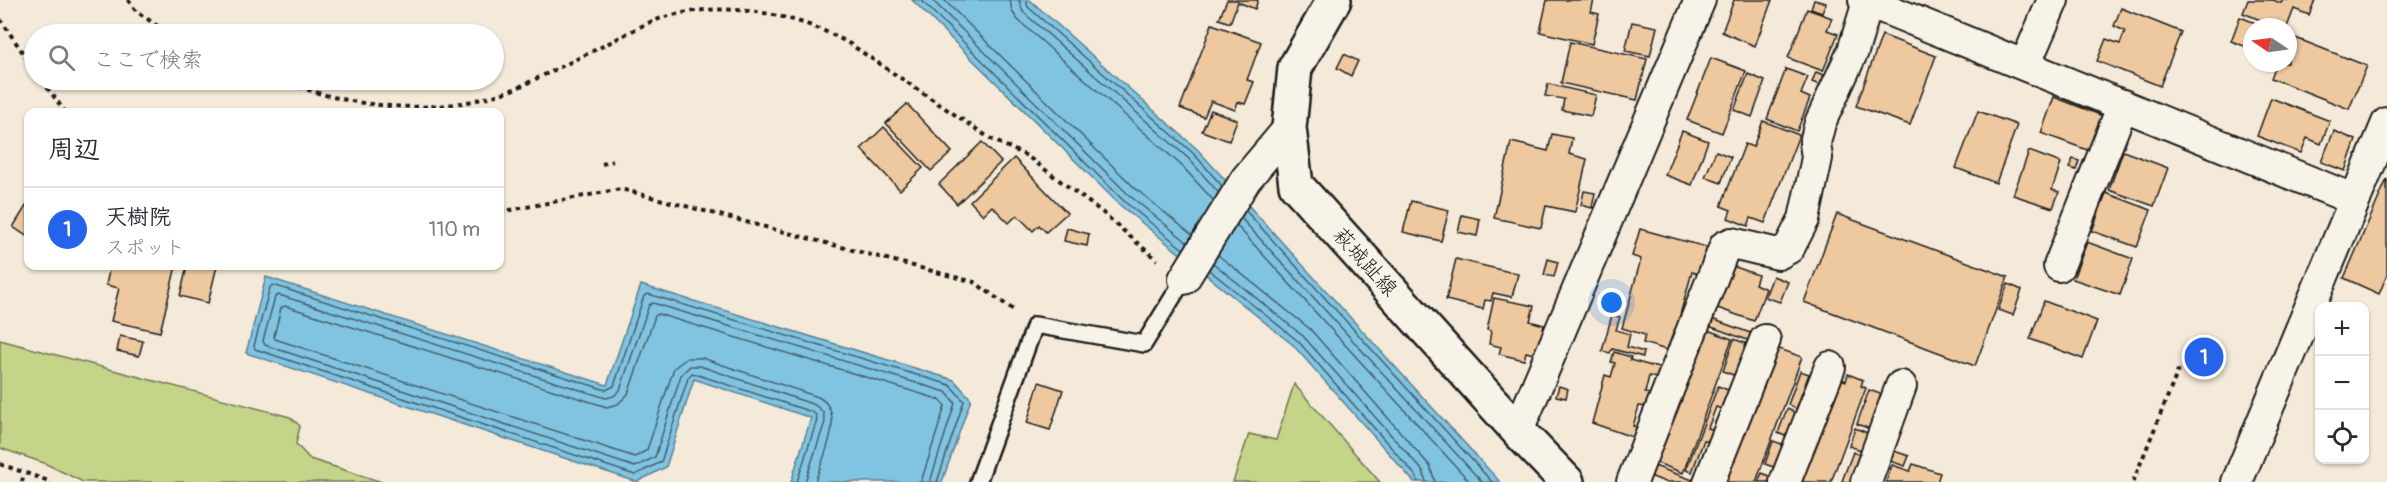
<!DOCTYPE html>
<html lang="ja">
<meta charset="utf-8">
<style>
body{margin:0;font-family:Pangolin,"Klee One",sans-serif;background:#f7f7f7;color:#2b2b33}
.controls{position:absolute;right:18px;bottom:18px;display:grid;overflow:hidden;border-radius:12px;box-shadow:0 2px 4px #0004}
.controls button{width:54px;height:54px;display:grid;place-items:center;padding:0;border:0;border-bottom:2px solid #e1e1e2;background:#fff;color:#2b2b33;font:30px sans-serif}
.compass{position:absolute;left:2243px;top:18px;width:54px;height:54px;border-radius:50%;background:#fff;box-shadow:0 2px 4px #0004;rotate:283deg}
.you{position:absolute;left:1612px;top:303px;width:21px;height:21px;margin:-15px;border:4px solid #fff;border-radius:50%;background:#1a73e8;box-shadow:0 0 0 9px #1a73e833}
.badge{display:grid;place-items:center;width:39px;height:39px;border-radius:50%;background:#2563eb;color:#fff;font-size:20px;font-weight:700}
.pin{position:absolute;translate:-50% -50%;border:3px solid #fff;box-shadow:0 2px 6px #0006}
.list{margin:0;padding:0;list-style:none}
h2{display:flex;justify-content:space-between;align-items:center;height:78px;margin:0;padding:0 24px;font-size:26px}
h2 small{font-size:20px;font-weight:400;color:#7c7c81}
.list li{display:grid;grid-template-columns:39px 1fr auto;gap:18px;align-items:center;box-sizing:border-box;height:84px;padding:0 24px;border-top:2px solid #e1e1e2}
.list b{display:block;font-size:22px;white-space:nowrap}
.list p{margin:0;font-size:20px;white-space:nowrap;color:#7c7c81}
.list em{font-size:20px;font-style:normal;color:#7c7c81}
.icon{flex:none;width:33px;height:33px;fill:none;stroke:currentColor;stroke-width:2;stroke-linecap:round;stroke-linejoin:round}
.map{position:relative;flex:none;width:2387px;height:482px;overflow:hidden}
.search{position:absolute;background:#fff;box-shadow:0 2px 4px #0004;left:24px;top:24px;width:480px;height:66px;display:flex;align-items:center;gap:15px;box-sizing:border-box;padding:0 21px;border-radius:33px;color:#7c7c81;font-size:22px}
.panel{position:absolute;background:#fff;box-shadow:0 2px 4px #0004;left:24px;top:108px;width:480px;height:162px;border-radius:12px}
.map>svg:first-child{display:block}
</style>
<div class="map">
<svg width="2387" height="482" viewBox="0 0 2387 482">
<rect width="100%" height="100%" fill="#f5ead9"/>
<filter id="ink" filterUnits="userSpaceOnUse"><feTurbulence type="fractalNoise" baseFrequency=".0167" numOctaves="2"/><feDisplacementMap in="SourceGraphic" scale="12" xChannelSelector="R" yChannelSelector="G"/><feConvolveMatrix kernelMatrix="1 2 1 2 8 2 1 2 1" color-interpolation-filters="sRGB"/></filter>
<g filter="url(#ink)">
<g fill="#c4d488" stroke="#707852" stroke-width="1.5">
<path d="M0,340L290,417L300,426L296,444L310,459L382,482H83L44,463L0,448Z"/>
<path d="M1294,384L1380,482H1233L1249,434L1276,440Z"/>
</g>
<g fill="#81c4e2" stroke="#598193" stroke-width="1.5">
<path d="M912,0H1030L1198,150L1500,482H1414L1293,345L1121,206Z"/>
<path d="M266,277L607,385L641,285L954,380L971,399L942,482H791L811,418L694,379L666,467L637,482L246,353Z"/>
</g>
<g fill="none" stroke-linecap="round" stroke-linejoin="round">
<g stroke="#445f6b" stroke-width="1.5">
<path d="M921,0L1125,202L1183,249"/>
<path d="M932,0L1130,196L1187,242"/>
<path d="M944,0L1136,189L1192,235"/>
<path d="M1010,0L1012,11L1017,19L1182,166L1213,200"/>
<path d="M1019,0L1023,12L1189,159L1218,192"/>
<path d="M1026,0L1028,7L1194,154L1222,186"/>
<path d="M1246,211L1492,482"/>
<path d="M1241,218L1482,482"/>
<path d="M1237,226L1470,482"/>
<path d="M1218,255L1310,329L1430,466L1435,482"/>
<path d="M1213,263L1303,336L1423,471L1426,482"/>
<path d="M1209,270L1298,341L1416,476L1418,482"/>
<path d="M797,482L817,420L816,415L812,412L692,373L688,378L661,462L635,475L255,349L254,346L270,287L273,285L606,390L614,386L644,296L648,294L950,385L964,401L937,482"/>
<path d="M805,482L825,422L823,412L815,405L700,366H690L681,375L655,457L635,467L265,345L263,341L275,297L279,295L606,398L614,396L620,390L649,305L653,303L946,392L955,403L930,482"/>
<path d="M815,482C822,458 848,412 818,397L702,358H687L674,368L647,450L635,457L275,339L274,336L281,308L285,306L607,407L618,404L628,394L655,316L658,314L941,400L945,406L921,482"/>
</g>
</g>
<g fill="#eec89e" stroke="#1c1c1c" stroke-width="1.5">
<path d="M1227,0H1258L1255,9L1238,2L1230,23L1219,19Z"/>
<path d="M1547,0H1594L1591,12L1599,14L1592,44L1540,32Z"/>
<path d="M1734,0H1772L1755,46L1722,32Z"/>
<path d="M1814,0L1826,3L1822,13L1811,9Z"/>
<path d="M2248,0H2273L2281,3L2283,0H2315L2309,15L2294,9L2287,27H2278L2243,13Z"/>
<path d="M2121,8L2181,32L2160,86L2097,61L2106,39L2120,44L2125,31L2114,26Z"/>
<path d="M1807,9L1832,18L1827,30L1838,34L1823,71L1788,58Z"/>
<path d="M2240,17L2266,27H2252V49L2231,41Z"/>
<path d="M1632,22L1657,27L1650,56L1625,51Z"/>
<path d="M1212,24L1261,42L1247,80L1254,82L1245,104L1238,102L1235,110L1211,101L1204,117L1180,108Z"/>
<path d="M1882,35L1936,56L1910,125L1856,106Z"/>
<path d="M2288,35L2367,66L2349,109L2271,78L2277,63H2288Z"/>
<path d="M1570,42L1647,59L1637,100L1561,83Z"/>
<path d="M1344,54L1358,61L1351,76L1337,68Z"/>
<path d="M1711,58L1746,71L1722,133L1687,120Z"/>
<path d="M1786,69L1808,77L1801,94L1810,98L1797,131L1767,119Z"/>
<path d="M1816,72L1824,75L1820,85L1812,82Z"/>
<path d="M1748,74L1765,81L1752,117L1734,110Z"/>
<path d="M1548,84L1596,95L1591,116L1562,110L1564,99L1545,96Z"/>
<path d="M2054,97L2103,116L2090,151L2041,133Z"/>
<path d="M2271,98L2330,121L2321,144L2307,138L2301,153L2257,136Z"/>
<path d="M907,104L952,152L931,171L886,123Z"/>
<path d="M1211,110L1237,120L1229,141L1202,131Z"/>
<path d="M1978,111L2017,125L1996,183L1956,168Z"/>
<path d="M1763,121L1799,135L1765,223L1751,218L1748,226L1728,218L1731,210L1721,206L1745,144L1753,147Z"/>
<path d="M884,127L923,168L900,190L861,149Z"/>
<path d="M1682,131L1708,141L1692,185L1665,175Z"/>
<path d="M2334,131L2356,140L2345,171L2321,162Z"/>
<path d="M1552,134L1572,138L1569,154L1587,159L1575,212L1546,206L1541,228L1494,218L1511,142L1548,151Z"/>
<path d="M982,142L1001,162L957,204L939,184Z"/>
<path d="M1716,151L1731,157L1721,183L1705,177Z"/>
<path d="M2029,151L2061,163L2052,190L2059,192L2053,208L2013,195Z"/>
<path d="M2123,151L2168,168L2154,206L2109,190Z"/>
<path d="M1014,158L1067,213L1046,232L1039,225L1033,231L1017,215L1009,223L992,206L983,215L970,201Z"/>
<path d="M2073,159L2079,161L2076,170L2069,168Z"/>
<path d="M2387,179V275L2379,294L2344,278Z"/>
<path d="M1584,191L1595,193L1592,208L1581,205Z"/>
<path d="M2106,193L2151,210L2137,247L2092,231Z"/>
<path d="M1411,201L1449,210L1441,241L1403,232Z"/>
<path d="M28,203V237L13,227Z"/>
<path d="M1837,214L2008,277L1975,366L1804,302Z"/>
<path d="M1462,215L1480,219L1477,236L1458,232Z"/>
<path d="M1067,228L1089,234L1087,246L1064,241Z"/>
<path d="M1640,229L1710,248L1703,275L1692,272L1670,351L1643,343L1645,335L1622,328L1641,259L1632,256Z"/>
<path d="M2087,242L2133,259L2120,295L2073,279Z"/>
<path d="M1456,259L1518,274L1512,297L1493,293L1491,301L1485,300L1483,309L1446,300Z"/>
<path d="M1548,259L1558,262L1554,277L1544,275Z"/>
<path d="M1727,264L1758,275L1755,284L1766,289L1754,321L1712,306Z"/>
<path d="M110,266H176L160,332L111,321L119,288L106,285Z"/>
<path d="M187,266H217L208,303L180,296Z"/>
<path d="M1773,276L1788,282L1780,302L1765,297Z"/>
<path d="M2008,284L2022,290L2013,315L1998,310Z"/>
<path d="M1494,298L1534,306L1530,321L1544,325L1537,355L1526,352L1524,360L1499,354L1501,347L1489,344L1491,331L1487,330Z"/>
<path d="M2044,301L2097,321L2083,359L2030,339Z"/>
<path d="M1612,315L1620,317L1616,330L1630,334L1627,347L1644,352L1643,357L1612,349L1610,353L1602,351Z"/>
<path d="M1709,318L1756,335L1753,342L1706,325Z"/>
<path d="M1702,328L1732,339L1683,473L1652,461Z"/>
<path d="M120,336L143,341L139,356L117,351Z"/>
<path d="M1734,339L1753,346L1741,378L1723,371Z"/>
<path d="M1771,346L1802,357L1756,482H1722Z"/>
<path d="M1614,352L1631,357L1630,360L1662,369L1659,379L1649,376L1645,393L1651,394L1648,407L1639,406L1633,426L1641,428L1638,439L1592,423L1605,375L1611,377L1615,363L1611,362Z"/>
<path d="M1800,371L1809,374L1796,409L1788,405Z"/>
<path d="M1848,374L1863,380L1861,386L1866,388L1831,482H1798L1837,377L1846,381Z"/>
<path d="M1039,382L1063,390L1050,430L1027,423Z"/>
<path d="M1559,386L1568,389L1566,398L1556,396Z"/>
<path d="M1718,386L1733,392L1727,411L1716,407L1708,428L1717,431L1713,443L1704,440L1692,472L1686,470Z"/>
<path d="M1869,390L1883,395L1870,429L1857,424Z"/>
<path d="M1787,409L1801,415L1792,439L1778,433Z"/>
<path d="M1855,428L1870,434L1864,451L1849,446Z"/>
<path d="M1773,441L1788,446L1779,469L1765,464Z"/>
<path d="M1891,450L1909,456L1905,466L1887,460Z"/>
<path d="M1853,452L1863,456L1853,482H1845L1842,481Z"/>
<path d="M1649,464L1698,482H1665L1645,474Z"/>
<path d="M1913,464L1940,473L1937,482H1886L1892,465L1910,471Z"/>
<path d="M1762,473L1774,478L1772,482H1758Z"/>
</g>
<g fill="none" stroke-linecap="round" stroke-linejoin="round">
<defs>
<path id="service" d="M978,482L1035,325L1144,344L1184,279"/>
<g id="minor">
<path d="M1864,0L2355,200"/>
<path d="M2025,65L2053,0"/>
<path d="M2059,266L2123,105"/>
<path d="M1184,279L1246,179L1289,128"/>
<path d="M1518,431L1700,0"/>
<path d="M1632,482L1725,246L1732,243L1778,254L1789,248L1804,219L1817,158L1815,143L1820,123L1853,51L1868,2"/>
<path d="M1709,482L1765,340"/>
<path d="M1785,482L1830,367"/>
<path d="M1866,482L1901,386"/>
<path d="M2237,482L2387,123"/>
</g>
<path id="secondary" d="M1334,0L1295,68L1289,128L1296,185L1518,431L1567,482"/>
</defs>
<use href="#service" stroke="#1c1c1c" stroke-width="20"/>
<use href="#minor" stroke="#1c1c1c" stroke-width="34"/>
<use href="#secondary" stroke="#1c1c1c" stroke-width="38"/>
<g stroke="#1c1c1c" stroke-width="4" stroke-dasharray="4.5 4.5" stroke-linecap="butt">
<path d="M128,0L136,11L169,34"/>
<path d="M0,19L34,69"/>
<path d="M42,80L65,112"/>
<path d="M282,80C355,111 443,117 517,88C546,74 575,60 603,46C623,36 644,23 665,17C724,0 797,13 850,44L991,139L1027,156L1102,212L1157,260"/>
<path d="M602,164L613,161"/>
<path d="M500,212L621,189L974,282L1015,311"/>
<path d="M0,464L51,482"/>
<path d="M22,482L24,474"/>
<path d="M2133,482L2180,366"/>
</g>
<use href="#service" stroke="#f7f3e8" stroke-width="15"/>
<use href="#minor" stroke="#f7f3e8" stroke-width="30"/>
<use href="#secondary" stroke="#f7f3e8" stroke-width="33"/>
</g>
</g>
<g text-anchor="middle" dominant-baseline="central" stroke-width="5" stroke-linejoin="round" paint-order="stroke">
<g font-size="21" fill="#1c1c1c" stroke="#f7f3e8">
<text transform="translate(1365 262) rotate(48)">萩城趾線</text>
</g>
</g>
</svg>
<div class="controls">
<button>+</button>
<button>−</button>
<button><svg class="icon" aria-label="locate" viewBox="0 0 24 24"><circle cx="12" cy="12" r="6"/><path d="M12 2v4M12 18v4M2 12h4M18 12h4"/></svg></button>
</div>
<svg class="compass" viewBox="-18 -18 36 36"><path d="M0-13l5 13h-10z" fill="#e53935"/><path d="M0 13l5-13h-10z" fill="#7c7c81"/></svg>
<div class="you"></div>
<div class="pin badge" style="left:2204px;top:357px">1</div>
<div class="search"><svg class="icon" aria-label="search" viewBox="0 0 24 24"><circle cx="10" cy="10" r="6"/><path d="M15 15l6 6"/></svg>ここで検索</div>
<section class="panel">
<h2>周辺<small></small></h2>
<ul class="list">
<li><span class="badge">1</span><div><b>天樹院</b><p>スポット</p></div><em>110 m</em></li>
</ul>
</section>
</div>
